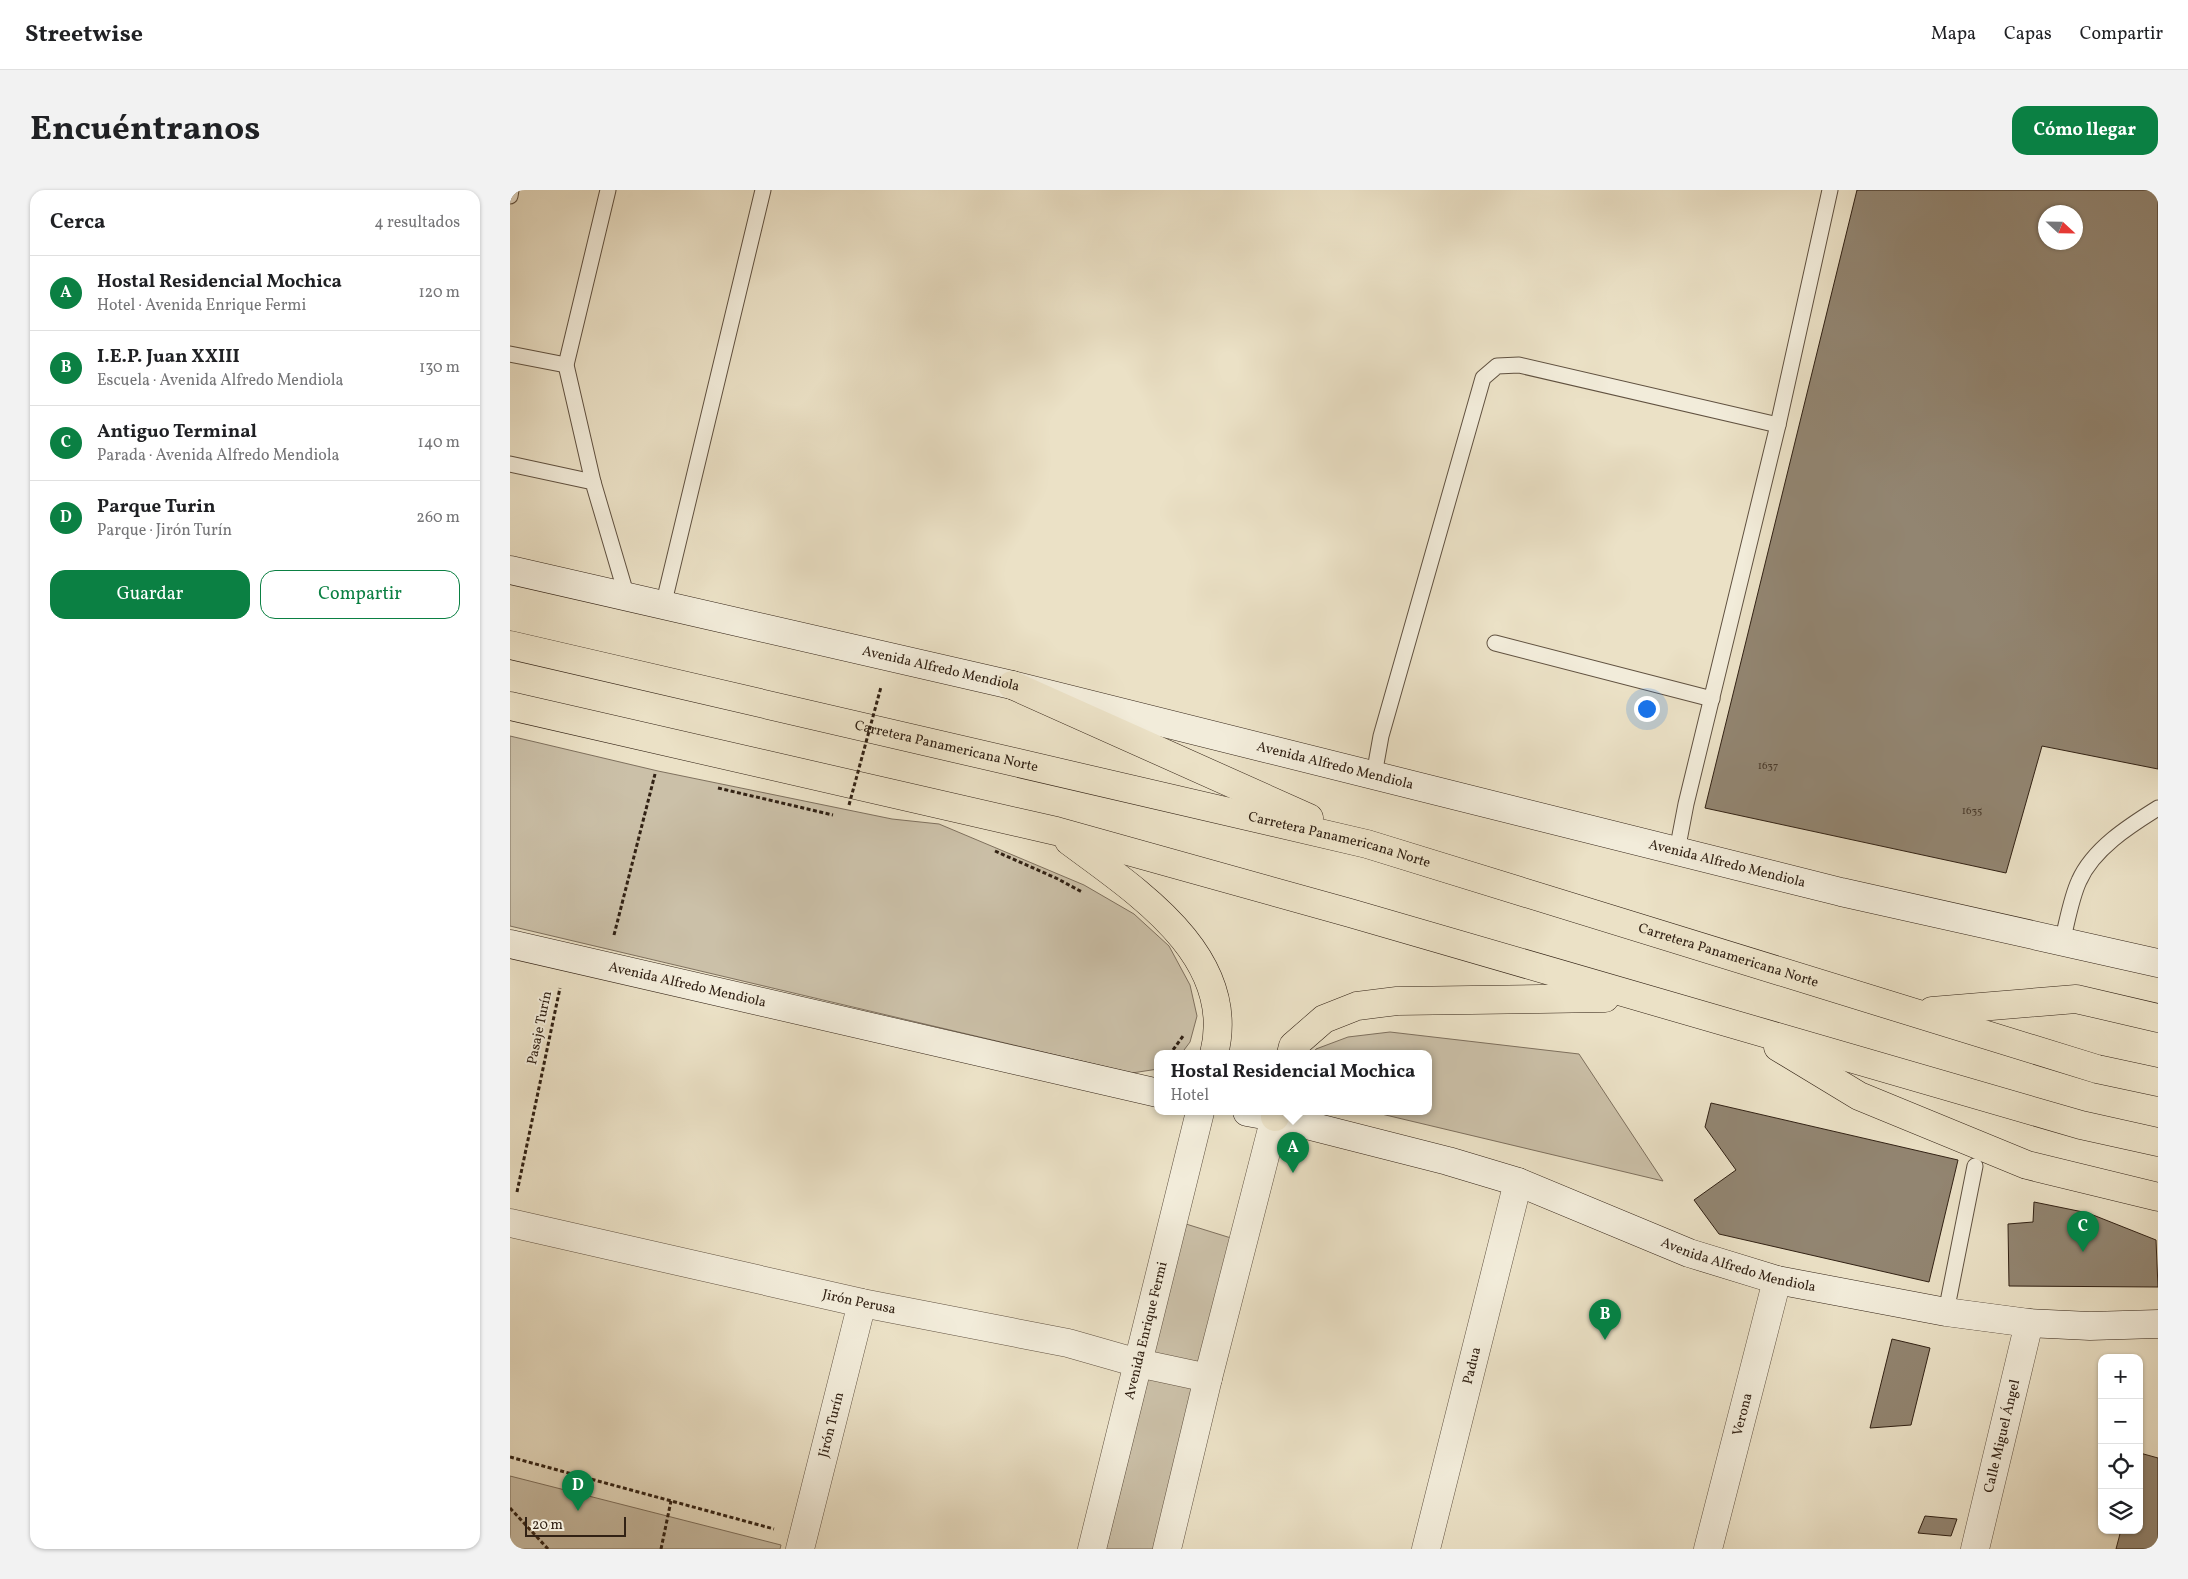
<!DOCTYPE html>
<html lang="es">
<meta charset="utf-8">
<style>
body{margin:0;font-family:Vollkorn,serif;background:#f2f2f2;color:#202124}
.controls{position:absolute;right:15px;bottom:15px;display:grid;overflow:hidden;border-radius:10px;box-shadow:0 1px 4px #0004}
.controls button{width:45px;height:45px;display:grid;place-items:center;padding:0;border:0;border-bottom:1px solid #e0e0e0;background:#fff;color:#202124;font:25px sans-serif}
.compass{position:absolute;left:1528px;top:15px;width:45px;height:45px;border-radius:50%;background:#fff;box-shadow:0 1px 4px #0004;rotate:112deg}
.scale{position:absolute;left:15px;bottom:12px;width:101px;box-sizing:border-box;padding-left:5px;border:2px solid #312114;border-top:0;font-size:14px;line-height:18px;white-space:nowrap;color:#312114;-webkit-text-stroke:4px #f2ecda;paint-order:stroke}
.you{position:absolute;left:1136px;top:518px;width:18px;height:18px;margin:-12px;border:4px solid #fff;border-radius:50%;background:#1a73e8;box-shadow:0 0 0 8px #1a73e833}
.badge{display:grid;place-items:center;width:32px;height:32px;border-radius:50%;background:#0b8043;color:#fff;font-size:16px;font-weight:700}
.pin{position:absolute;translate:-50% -41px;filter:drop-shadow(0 1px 2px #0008)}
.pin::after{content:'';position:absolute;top:26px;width:18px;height:15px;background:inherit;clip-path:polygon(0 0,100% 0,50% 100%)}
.popup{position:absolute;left:644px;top:860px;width:278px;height:65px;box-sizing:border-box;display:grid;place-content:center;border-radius:10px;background:#fff;filter:drop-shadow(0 1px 4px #0005);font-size:16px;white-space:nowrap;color:#757577}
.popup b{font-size:19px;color:#202124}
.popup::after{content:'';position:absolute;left:50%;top:100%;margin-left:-10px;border:10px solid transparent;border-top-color:#fff}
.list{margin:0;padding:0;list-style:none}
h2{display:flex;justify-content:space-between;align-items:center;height:65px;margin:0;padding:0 20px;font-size:21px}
h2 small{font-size:16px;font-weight:400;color:#757577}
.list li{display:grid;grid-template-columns:32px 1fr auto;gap:15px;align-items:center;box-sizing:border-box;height:75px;padding:0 20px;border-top:1px solid #e0e0e0}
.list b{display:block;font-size:19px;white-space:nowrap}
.list p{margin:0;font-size:16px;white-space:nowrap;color:#757577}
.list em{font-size:16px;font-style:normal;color:#757577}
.actions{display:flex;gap:10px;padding:15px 20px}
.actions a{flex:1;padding:11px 0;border:1px solid #0b8043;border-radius:15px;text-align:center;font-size:18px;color:#0b8043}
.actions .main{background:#0b8043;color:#fff}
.icon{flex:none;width:28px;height:28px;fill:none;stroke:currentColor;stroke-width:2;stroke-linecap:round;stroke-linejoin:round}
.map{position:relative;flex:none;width:1648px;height:1359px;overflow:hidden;border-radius:15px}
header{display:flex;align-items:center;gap:30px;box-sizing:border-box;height:70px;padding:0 25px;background:#fff;border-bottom:1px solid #e0e0e0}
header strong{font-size:24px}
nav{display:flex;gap:28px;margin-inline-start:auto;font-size:18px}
.intro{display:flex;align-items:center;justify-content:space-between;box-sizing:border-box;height:120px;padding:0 30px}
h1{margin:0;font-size:35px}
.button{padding:12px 22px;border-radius:15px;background:#0b8043;color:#fff;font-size:18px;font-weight:700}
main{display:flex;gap:30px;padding:0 30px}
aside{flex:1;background:#fff;border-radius:15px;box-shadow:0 1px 4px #0004}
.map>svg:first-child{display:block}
</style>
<header>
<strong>Streetwise</strong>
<nav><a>Mapa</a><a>Capas</a><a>Compartir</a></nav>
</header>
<div class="intro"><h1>Encuéntranos</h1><a class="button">Cómo llegar</a></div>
<main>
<aside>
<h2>Cerca<small>4 resultados</small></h2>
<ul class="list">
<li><span class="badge">A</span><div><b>Hostal Residencial Mochica</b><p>Hotel · Avenida Enrique Fermi</p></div><em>120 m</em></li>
<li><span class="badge">B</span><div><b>I.E.P. Juan XXIII</b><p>Escuela · Avenida Alfredo Mendiola</p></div><em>130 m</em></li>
<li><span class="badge">C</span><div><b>Antiguo Terminal</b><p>Parada · Avenida Alfredo Mendiola</p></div><em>140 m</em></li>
<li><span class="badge">D</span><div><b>Parque Turin</b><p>Parque · Jirón Turín</p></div><em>260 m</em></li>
</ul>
<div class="actions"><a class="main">Guardar</a><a>Compartir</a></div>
</aside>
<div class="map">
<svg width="1648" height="1359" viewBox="0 0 1648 1359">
<rect width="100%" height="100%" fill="#ebe1c6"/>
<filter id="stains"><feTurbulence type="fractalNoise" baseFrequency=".004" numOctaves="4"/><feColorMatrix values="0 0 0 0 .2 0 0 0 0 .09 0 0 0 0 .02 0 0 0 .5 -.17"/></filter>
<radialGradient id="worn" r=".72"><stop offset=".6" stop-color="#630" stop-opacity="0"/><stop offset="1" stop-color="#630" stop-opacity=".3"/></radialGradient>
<g fill="#cbc0a8" stroke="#7e705e">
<path d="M0,546L148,581L382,629L429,634L574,695L624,724L659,756L680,795L687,826L680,852L671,864H648V879L622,883L0,736Z"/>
<path d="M880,842L1069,864L1153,991L863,922H918V864H803L806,859L838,847Z"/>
<path d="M676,1034L721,1048L644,1359H596Z"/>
<path d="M0,1286L271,1355L270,1359H0Z"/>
</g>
<g fill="#928571" stroke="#312114" fill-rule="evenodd">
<path d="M1347,0H1648V579L1532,556L1496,683L1195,618ZM1536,22H1566V52H1536Z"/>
<path d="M1201,913L1448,970L1419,1092L1209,1044L1184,1010L1226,980L1195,937Z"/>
<path d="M1524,1012L1578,1023L1646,1050L1648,1097L1499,1096L1498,1034L1523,1032Z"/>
<path d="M1382,1149L1420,1158L1401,1235L1360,1238Z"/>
<path d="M1630,1263L1648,1268V1359H1606L1611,1340H1629Z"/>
<path d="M1415,1326L1447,1329L1441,1346L1408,1343Z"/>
</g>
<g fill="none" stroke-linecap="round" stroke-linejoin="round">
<defs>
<g id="service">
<path d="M0,6L1,0"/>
<path d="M0,164L56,175"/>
<path d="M0,274L83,292L117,407"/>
<path d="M83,292L56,175L98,0"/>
<path d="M153,416L253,0"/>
<path d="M985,453L1202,509"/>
<path d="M864,585L871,546L973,188L987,176L1009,175L1268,235"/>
<path d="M1167,661L1176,614L1268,235L1320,0"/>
<path d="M1552,752C1557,733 1561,708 1569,691C1583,659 1619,636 1648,618"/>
<path d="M1436,1122L1465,976"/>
</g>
<g id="minor">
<path id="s1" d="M0,1033L352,1113L558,1153L628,1173L698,1188"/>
<path id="s2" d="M290,1359L352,1113"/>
<path id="s3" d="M916,1359L1008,992"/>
<path id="s4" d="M1198,1359L1267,1090"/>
<path id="s5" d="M1465,1359L1519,1133"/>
</g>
<g id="tertiary">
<path id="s6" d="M582,1359L690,922"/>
<path d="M657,1359L698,1188L765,927"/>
</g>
<g id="secondary">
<path id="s7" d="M0,380L502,495L1331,702L1648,773"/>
<path id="s8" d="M0,754L648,903"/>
<path id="s9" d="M737,922L765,927L938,971L1008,992L1179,1063L1267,1090L1436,1122L1519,1133L1580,1136L1648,1134"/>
</g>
<g id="motorway">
<path id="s10" d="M0,455L857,654L1587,879L1648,892"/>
<path d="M502,495L799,628"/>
<path d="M0,516L546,641L840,723L1571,935L1648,952"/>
<path d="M559,651C626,701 729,766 704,864"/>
<path d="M1422,821L1566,809L1648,828"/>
<path d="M1268,857L1349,906L1517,975L1648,1007"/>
<path d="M781,864L783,856L814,829L847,816L887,811L1095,808"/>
<path d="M765,927L766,922"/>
</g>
</defs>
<use href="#service" stroke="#605140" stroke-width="17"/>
<use href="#minor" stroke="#605140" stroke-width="29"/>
<use href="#tertiary" stroke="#605140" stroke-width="29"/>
<use href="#secondary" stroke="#312114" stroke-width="29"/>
<use href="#motorway" stroke="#312114" stroke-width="29"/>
<g stroke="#312114" stroke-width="3" stroke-dasharray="4 2.5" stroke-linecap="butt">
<path d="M208,598L323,625"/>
<path d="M485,661L548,689L572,702"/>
<path d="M104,745L145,584"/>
<path d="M658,864L663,860L673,846"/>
<path d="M7,1002L50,798"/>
<path d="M0,1267L264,1339"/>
<path d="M0,1318L38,1359"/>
<path d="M151,1359L161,1311"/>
</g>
<use href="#service" stroke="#f2ecda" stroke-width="15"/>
<use href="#minor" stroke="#f2ecda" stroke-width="28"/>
<use href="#tertiary" stroke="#f2ecda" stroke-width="28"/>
<use href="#secondary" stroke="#f2ecda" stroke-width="28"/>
<use href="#motorway" stroke="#ebe1c6" stroke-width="28"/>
<path stroke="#312114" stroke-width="3" stroke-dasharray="4 2.5" stroke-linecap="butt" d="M339,615L371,497"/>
</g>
<g text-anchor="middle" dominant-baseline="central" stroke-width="4" stroke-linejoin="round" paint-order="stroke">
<g font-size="11" fill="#493a2b">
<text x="1258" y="576">1637</text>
<text x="1462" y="621">1635</text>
</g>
<g font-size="14" fill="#312114" stroke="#f2ecda">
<text stroke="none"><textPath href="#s7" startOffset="442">Avenida Alfredo Mendiola</textPath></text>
<text stroke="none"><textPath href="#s10" startOffset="448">Carretera Panamericana Norte</textPath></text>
<text stroke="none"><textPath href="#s7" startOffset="848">Avenida Alfredo Mendiola</textPath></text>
<text stroke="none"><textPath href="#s10" startOffset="852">Carretera Panamericana Norte</textPath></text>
<text stroke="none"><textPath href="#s7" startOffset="1252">Avenida Alfredo Mendiola</textPath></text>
<text stroke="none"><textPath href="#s10" startOffset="1258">Carretera Panamericana Norte</textPath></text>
<text stroke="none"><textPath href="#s8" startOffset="182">Avenida Alfredo Mendiola</textPath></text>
<text transform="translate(30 838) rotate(-78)">Pasaje Turín</text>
<text stroke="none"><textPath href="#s9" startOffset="516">Avenida Alfredo Mendiola</textPath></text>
<text stroke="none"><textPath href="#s1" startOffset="358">Jirón Perusa</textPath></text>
<text stroke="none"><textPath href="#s6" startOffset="225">Avenida Enrique Fermi</textPath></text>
<text stroke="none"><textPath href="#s3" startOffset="189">Padua</textPath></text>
<text stroke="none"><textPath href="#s4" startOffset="139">Verona</textPath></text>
<text stroke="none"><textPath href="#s2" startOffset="128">Jirón Turín</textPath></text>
<text stroke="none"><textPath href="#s5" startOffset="116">Calle Miguel Ángel</textPath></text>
</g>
</g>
<rect width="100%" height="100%" filter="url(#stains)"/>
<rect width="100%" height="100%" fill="url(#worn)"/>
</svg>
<div class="controls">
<button>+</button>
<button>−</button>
<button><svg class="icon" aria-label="locate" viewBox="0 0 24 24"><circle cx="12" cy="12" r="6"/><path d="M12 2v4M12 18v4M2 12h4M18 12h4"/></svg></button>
<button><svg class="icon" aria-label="layers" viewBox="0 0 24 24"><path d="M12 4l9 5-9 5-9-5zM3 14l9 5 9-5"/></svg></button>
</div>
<svg class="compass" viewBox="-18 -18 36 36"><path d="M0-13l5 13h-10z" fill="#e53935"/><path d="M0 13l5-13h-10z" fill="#757577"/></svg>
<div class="scale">20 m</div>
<div class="you"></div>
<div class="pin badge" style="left:783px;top:983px">A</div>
<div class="popup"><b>Hostal Residencial Mochica</b>Hotel</div>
<div class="pin badge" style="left:1095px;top:1150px">B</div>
<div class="pin badge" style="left:1573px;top:1062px">C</div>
<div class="pin badge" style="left:68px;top:1321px">D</div>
</div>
</main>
